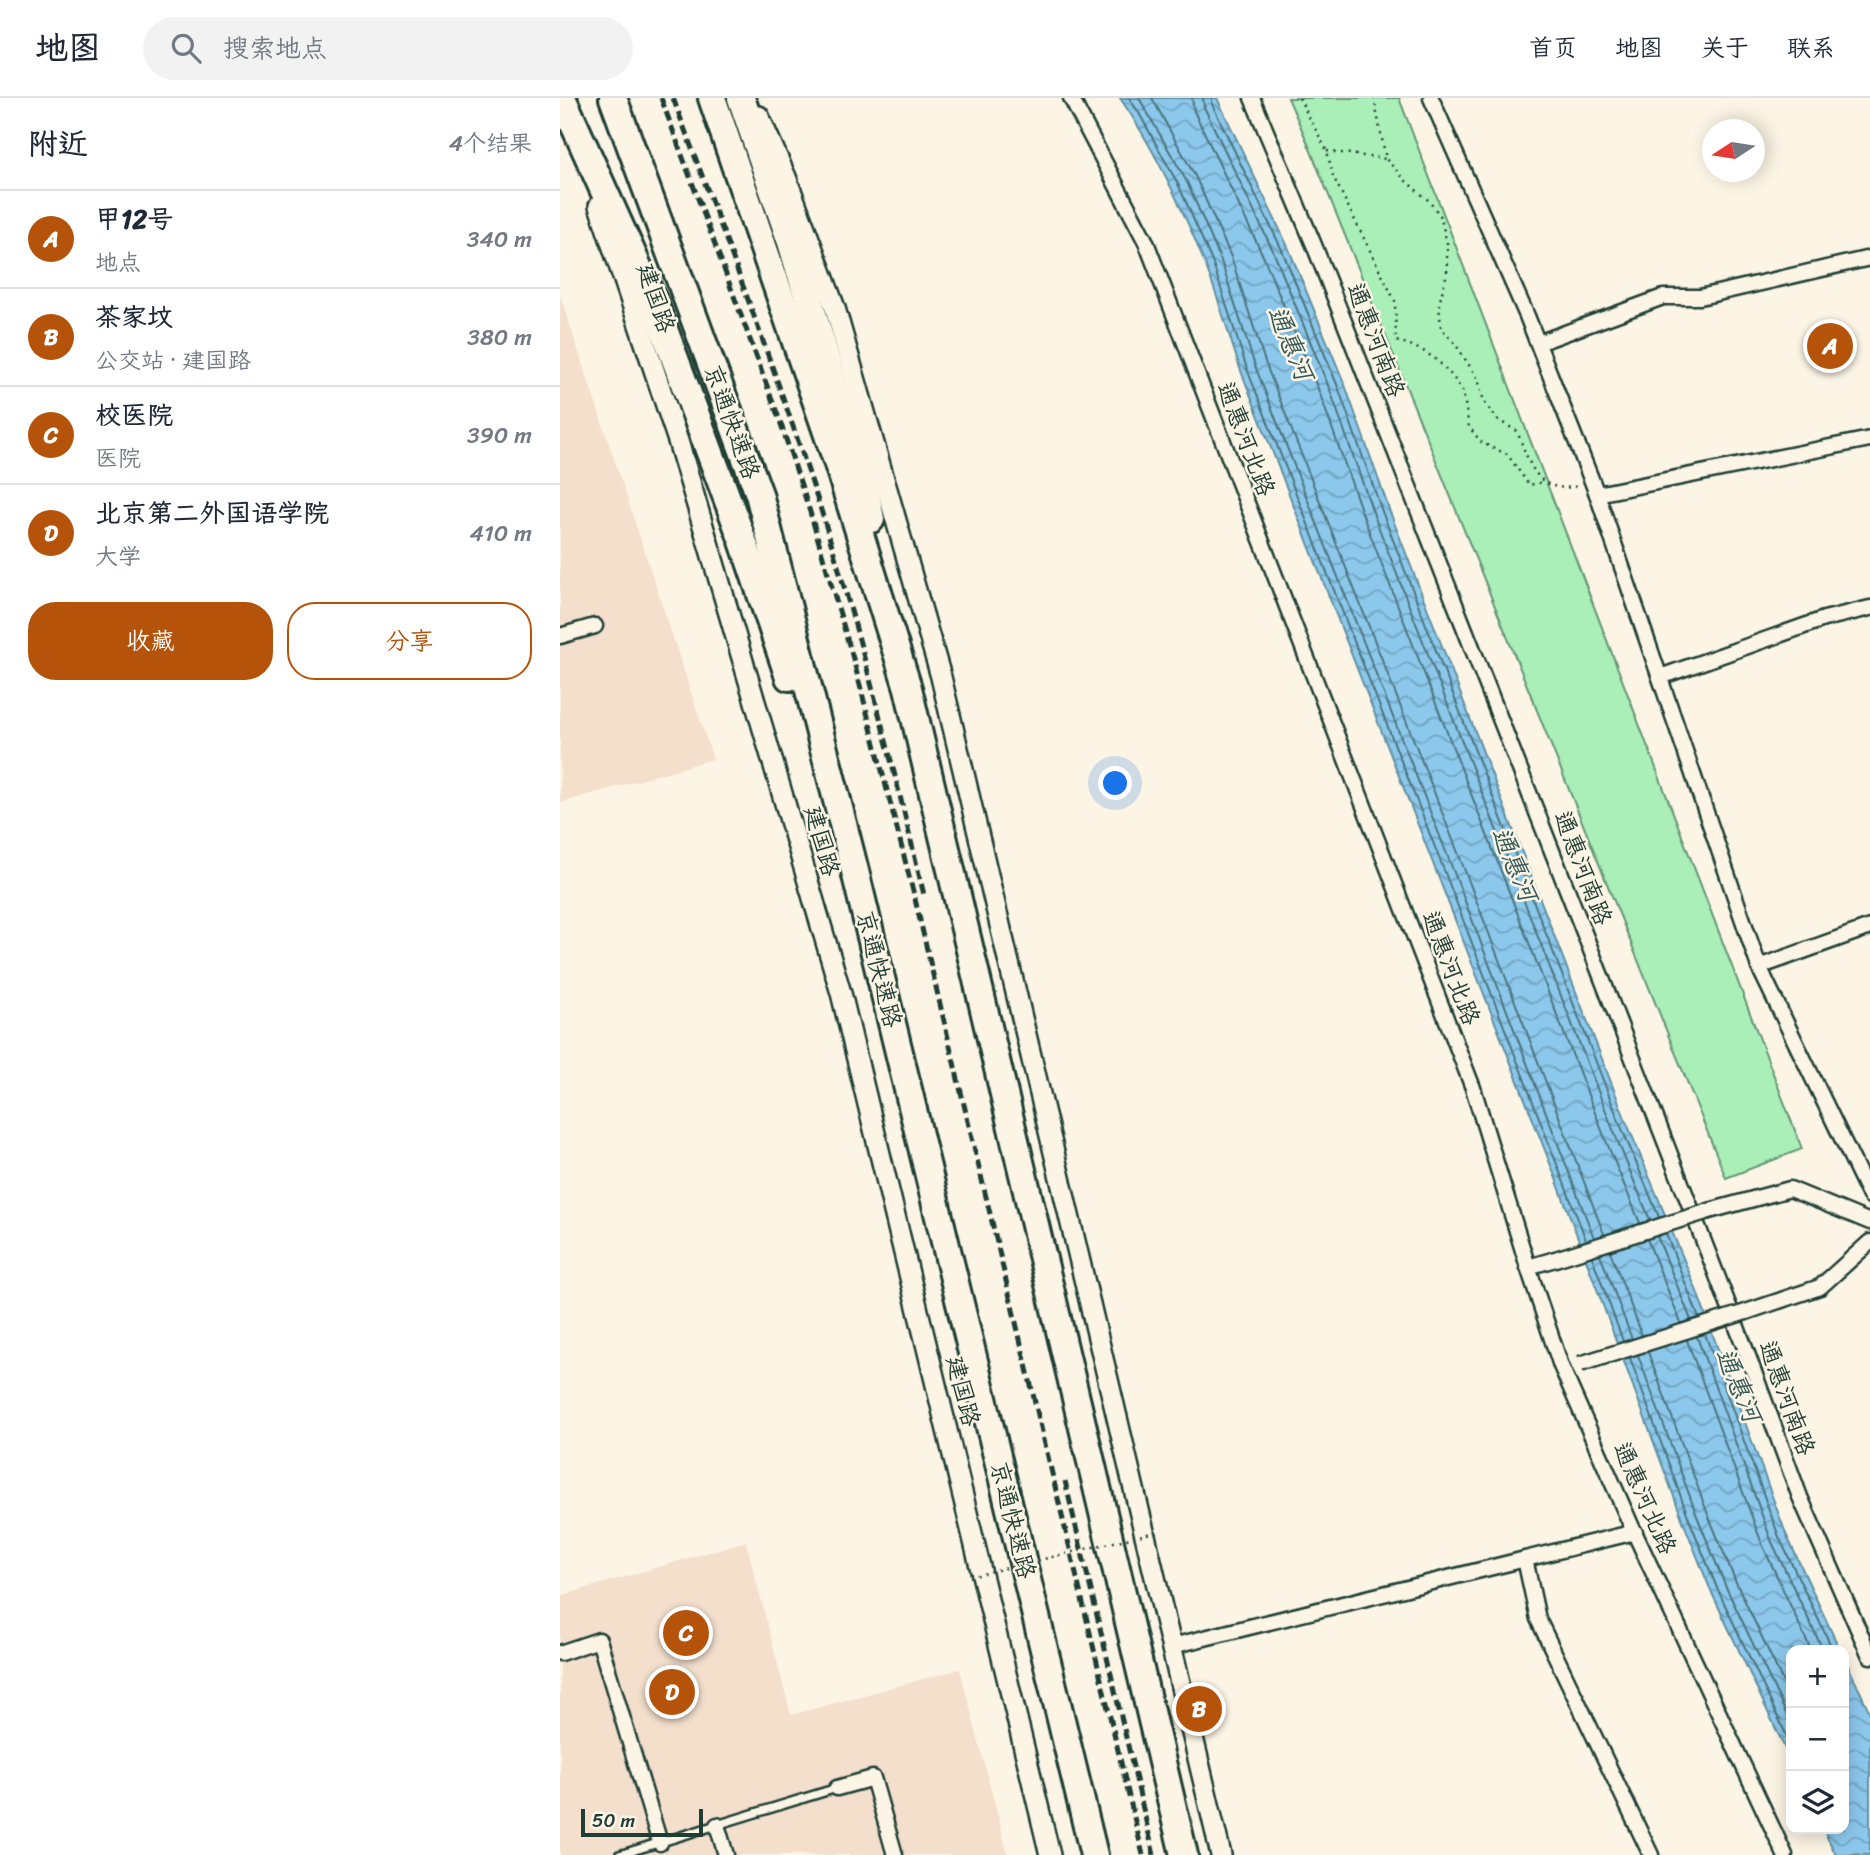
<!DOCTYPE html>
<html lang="zh">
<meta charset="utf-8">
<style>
body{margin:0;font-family:Sriracha,"LXGW WenKai TC",sans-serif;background:#f2f2f3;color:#1f2937}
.controls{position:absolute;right:21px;bottom:21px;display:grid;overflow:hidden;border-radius:14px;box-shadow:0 4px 18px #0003}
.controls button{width:63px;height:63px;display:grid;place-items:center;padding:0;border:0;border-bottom:2px solid #e0e1e3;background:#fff;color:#1f2937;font:35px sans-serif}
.compass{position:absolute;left:1142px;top:21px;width:63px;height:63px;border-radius:50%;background:#fff;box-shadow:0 4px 18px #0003;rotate:258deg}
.scale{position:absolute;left:21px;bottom:18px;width:122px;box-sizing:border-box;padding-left:7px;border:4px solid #1f3d34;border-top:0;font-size:19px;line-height:24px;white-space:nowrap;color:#1f3d34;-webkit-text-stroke:5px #fcf5e5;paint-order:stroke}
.you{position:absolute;left:556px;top:686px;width:24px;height:24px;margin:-18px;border:5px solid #fff;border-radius:50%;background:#1a73e8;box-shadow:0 0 0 10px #1a73e833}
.badge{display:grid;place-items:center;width:46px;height:46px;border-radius:50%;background:#b45309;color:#fff;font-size:23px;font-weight:700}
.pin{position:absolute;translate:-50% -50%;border:4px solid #fff;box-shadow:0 2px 7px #0006}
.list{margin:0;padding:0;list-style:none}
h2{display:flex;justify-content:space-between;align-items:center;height:91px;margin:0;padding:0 28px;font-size:30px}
h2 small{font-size:23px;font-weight:400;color:#747a83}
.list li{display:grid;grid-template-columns:46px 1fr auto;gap:21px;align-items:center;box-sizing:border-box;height:98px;padding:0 28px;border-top:2px solid #e0e1e3}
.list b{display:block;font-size:26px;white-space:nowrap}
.list p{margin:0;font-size:23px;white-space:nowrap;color:#747a83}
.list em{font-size:23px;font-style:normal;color:#747a83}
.actions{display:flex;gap:14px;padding:21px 28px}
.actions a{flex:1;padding:16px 0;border:2px solid #b45309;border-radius:28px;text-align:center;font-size:24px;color:#b45309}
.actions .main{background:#b45309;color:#fff}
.icon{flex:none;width:38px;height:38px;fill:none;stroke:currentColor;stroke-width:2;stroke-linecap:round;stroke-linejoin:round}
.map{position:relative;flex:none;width:1310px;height:1757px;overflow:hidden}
header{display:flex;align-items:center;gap:42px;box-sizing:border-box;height:98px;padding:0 35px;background:#fff;border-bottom:2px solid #e0e1e3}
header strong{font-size:33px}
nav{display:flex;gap:38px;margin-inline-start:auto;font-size:24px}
.search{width:490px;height:63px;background:#f2f2f3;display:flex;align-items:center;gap:18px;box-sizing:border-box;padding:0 24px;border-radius:38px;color:#747a83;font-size:26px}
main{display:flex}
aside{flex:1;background:#fff}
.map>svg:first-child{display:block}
</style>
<header>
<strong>地图</strong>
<div class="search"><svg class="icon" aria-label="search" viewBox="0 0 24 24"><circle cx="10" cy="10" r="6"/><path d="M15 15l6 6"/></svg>搜索地点</div>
<nav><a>首页</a><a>地图</a><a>关于</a><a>联系</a></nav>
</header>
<main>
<aside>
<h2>附近<small>4个结果</small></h2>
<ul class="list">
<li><span class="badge">A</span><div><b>甲12号</b><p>地点</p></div><em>340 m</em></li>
<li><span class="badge">B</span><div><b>茶家坟</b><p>公交站 · 建国路</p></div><em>380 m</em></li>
<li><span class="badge">C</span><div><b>校医院</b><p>医院</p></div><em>390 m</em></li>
<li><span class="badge">D</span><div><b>北京第二外国语学院</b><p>大学</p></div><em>410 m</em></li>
</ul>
<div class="actions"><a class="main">收藏</a><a>分享</a></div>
</aside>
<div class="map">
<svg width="1310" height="1757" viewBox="0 0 1310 1757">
<defs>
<pattern id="water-waves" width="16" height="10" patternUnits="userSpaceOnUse" patternTransform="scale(1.75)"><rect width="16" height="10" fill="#8cc8ec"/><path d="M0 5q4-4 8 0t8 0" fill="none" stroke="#72a4c0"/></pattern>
</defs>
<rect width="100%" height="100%" fill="#fcf5e5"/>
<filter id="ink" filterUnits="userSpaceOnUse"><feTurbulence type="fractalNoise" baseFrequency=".0143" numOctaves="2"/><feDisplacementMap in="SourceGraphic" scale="14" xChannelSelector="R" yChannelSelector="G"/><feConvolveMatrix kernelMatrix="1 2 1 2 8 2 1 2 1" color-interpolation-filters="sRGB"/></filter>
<g filter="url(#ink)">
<g fill="#f3dfcc">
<path d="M0,197L153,661L0,705Z"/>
<path d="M186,1443L231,1617L400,1571L448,1757H0V1498Z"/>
</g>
<path fill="#aaeeb8" stroke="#649676" stroke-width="2" d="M728,0H839L1242,1051L1166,1080L746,41Z"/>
<g fill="url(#water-waves)" stroke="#6090a2" stroke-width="2">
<path d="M560,0H657L728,149L785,287L830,414L1068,1028L1136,1191L1226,1436L1280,1552H1231V1663L1151,1493L1123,1423L995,1078L681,273C669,238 659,201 645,166C622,109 595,51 560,0Z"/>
<path d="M1284,1559L1310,1615V1757H1276L1263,1731H1284Z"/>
</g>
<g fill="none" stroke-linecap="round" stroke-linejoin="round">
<g stroke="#4b757e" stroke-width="2">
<path d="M569,0L579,15L619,88L653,166L687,271L882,767L1026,1142"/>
<path d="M579,0L627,84L661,163L695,268L890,764L1034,1140"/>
<path d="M592,0L636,80L671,159L705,264L900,760L1044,1136"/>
<path d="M632,0L634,13L704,160L760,296L805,423L1044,1038L1080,1125"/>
<path d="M643,0L644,9L714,155L770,292L815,420L1054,1034L1090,1122"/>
<path d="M652,0V6L722,152L778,289L823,416L1062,1031L1099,1119"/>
<path d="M1106,1136L1139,1220"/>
<path d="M1097,1138L1131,1222"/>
<path d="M1087,1141L1121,1225"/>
<path d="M1050,1153L1082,1237"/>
<path d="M1040,1156L1072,1241"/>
<path d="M1032,1159L1063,1243"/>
<path d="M1145,1236L1219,1439L1273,1552"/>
<path d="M1137,1239L1211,1442L1263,1552"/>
<path d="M1127,1242L1202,1446L1251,1552"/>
<path d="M1088,1254L1147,1414L1175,1482L1231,1601"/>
<path d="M1078,1257L1137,1418L1165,1487L1231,1626"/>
<path d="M1070,1260L1129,1421L1157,1490L1231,1647"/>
</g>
<defs>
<path id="service" d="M59,1757L277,1690"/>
<g id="minor">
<path d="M511,0L586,144L913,990L968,1169L1001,1268L1071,1427L1225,1757"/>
<path d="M692,0L754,147L1034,860L1185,1250L1240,1399L1310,1558"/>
<path d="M871,0L967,218L1037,396L1199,869L1310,1098"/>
<path d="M978,245L1103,199H1140L1310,160"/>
<path d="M1037,396L1310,341"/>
<path d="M0,538L35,528"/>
<path d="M1100,579L1264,521L1310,510"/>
<path d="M1199,869L1310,829"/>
<path d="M1149,1113L1230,1091L1310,1124"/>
<path d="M968,1169L992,1162"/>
<path d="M1186,1214L1260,1189L1310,1144"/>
<path d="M965,1461L978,1521L1091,1757"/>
<path d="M612,1548L1075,1434"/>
<path d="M0,1555L39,1542L100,1745"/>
<path d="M277,1690L313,1680L335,1757"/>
<path d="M157,1727L166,1757"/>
</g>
<g id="secondary">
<path d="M199,18L226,79L275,210L381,579L661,1757"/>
<path d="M39,108L118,343L281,895L490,1757"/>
</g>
<g id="motorway">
<path d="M53,0L199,396L294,769L534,1757"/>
<path d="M152,0L278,366L348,590L624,1757"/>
<path d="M181,0L231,144L303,382L311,421"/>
<path d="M4,4L93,202L183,443L229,579"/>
</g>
</defs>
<use href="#service" stroke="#1f3d34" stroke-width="12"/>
<use href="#minor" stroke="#1f3d34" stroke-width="19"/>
<use href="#secondary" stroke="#1f3d34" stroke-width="24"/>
<use href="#motorway" stroke="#1f3d34" stroke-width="32"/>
<g stroke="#1f3d34" stroke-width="2.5" stroke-dasharray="2 5" stroke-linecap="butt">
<path d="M739,0L767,53L773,78L835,203L836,243L848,246L865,254L878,263L893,279L903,294L909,329L922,345L947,356L969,387L983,384"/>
<path d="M814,0L826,61L846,83L868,102L880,117L887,145V175L879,206L881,230L894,244L918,281L924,304L938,322L957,333C970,366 976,397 1019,388"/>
<path d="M767,53L826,61"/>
</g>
<use href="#service" stroke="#fcf5e5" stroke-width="7"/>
<use href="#minor" stroke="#fcf5e5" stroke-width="14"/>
<use href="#secondary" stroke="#fcf5e5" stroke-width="19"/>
<use href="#motorway" stroke="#fcf5e5" stroke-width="26"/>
<g stroke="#1f3d34" stroke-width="5" stroke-dasharray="10 5" stroke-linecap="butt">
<path d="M101,0L220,323L250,414L294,564L354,797L583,1757"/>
<path d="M113,0C164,136 215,271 260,409C300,536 333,667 364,797"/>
<path d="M505,1383L594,1757"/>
</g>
<defs>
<g id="minor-bridge">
<path d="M992,1162L1149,1113"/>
<path d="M1020,1266L1186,1214"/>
</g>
</defs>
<use href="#minor-bridge" stroke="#1f3d34" stroke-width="19" stroke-linecap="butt"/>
<path stroke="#1f3d34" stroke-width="2.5" stroke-dasharray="2 5" stroke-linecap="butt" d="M410,1479L599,1433"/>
<use href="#minor-bridge" stroke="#fcf5e5" stroke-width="14"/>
</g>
</g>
<g text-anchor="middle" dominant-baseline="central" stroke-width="5" stroke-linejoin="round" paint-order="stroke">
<g font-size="24" fill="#1f3d34" stroke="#fcf5e5">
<text transform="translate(96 200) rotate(71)">建国路</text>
<text transform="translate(816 242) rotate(69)">通惠河南路</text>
<text transform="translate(172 324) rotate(70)">京通快速路</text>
<text transform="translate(686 341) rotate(69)">通惠河北路</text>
<text transform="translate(262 743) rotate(74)">建国路</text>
<text transform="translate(1023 770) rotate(69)">通惠河南路</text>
<text transform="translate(891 870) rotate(69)">通惠河北路</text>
<text transform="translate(319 871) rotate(76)">京通快速路</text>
<text transform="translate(403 1293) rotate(76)">建国路</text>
<text transform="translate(1227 1300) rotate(70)">通惠河南路</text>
<text transform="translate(1085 1400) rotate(66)">通惠河北路</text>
<text transform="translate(453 1422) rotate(76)">京通快速路</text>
</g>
<g font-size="26" font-style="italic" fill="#355959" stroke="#fcf5e5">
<text transform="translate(731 245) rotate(67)">通惠河</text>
<text transform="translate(955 766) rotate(67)">通惠河</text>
<text transform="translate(1179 1287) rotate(67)">通惠河</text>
</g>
</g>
</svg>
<div class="controls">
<button>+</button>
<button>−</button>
<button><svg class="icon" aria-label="layers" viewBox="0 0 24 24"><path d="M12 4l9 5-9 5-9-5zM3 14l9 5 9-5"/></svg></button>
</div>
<svg class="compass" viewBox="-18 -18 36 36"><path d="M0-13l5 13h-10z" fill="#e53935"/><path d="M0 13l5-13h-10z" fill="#747a83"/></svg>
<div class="scale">50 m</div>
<div class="you"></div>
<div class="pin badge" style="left:1270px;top:248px">A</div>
<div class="pin badge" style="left:639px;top:1611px">B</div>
<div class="pin badge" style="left:126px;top:1535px">C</div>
<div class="pin badge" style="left:112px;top:1594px">D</div>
</div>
</main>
